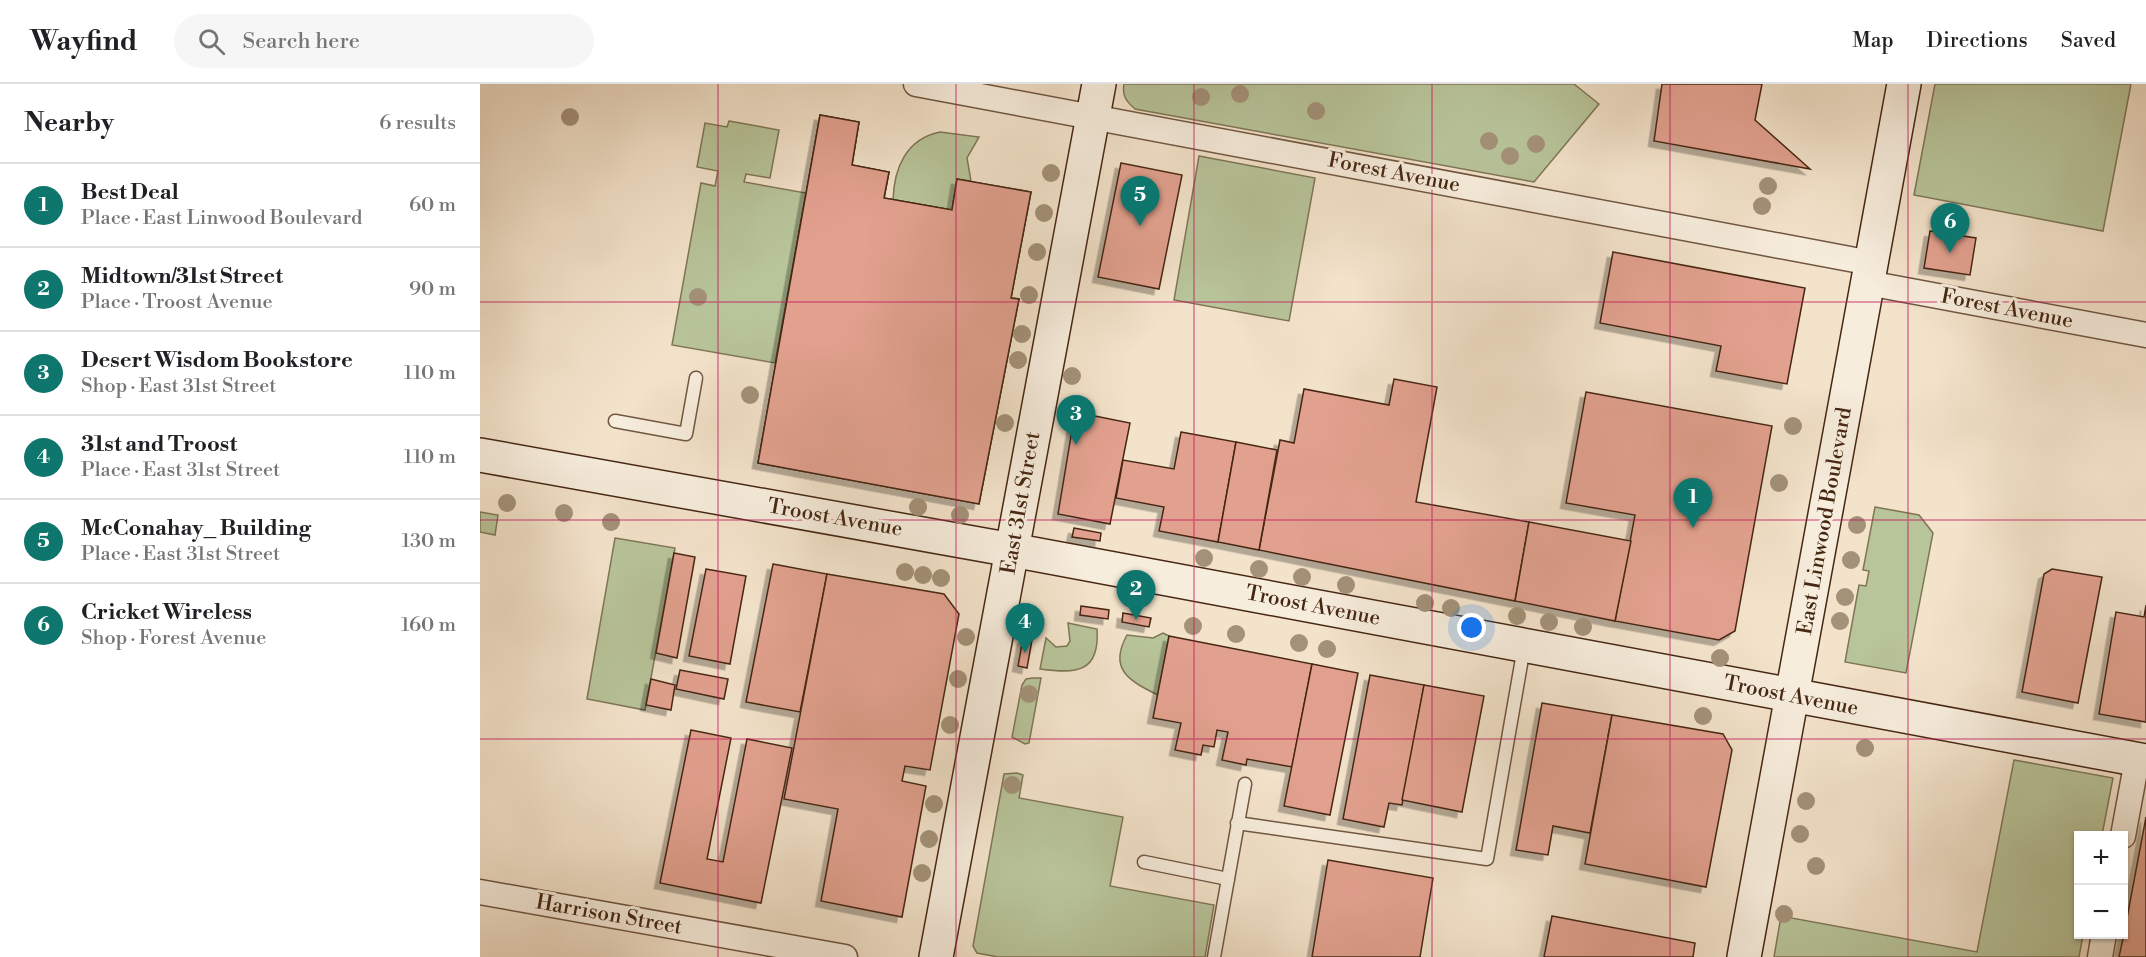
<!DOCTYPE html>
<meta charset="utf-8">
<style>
body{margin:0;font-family:"Libre Bodoni",serif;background:#f6f6f6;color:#202124}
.controls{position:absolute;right:18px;bottom:18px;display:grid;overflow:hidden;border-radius:0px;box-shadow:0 2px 4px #0004}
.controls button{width:54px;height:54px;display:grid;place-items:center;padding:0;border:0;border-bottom:2px solid #e0e0e0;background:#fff;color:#202124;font:30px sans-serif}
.you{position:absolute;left:992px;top:544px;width:21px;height:21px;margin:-15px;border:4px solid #fff;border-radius:50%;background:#1a73e8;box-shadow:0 0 0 9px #1a73e833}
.badge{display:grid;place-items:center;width:39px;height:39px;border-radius:50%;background:#0f766e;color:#fff;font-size:20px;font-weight:700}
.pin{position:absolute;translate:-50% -50px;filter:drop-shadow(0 2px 3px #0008)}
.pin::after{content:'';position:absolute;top:32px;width:21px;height:18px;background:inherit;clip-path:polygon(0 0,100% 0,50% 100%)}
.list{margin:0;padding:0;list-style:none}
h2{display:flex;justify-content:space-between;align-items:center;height:78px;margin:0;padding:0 24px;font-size:26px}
h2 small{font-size:20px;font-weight:400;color:#757577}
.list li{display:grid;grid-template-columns:39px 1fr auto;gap:18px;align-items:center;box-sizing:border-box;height:84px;padding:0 24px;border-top:2px solid #e0e0e0}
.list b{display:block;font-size:22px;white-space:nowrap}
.list p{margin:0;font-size:20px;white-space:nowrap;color:#757577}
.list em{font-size:20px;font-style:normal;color:#757577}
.icon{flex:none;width:33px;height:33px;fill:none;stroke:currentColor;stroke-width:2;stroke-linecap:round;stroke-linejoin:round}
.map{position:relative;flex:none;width:1666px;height:873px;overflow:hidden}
header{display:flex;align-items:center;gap:36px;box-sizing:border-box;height:84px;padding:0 30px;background:#fff;border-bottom:2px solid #e0e0e0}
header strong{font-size:28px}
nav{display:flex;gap:33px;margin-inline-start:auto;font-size:21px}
.search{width:420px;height:54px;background:#f6f6f6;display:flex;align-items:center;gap:15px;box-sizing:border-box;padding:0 21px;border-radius:33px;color:#757577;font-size:22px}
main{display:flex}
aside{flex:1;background:#fff}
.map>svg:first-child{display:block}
</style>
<header>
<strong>Wayfind</strong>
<div class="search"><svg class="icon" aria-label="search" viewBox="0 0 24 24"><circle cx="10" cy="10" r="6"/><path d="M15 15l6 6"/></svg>Search here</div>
<nav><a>Map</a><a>Directions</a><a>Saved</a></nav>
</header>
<main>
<aside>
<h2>Nearby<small>6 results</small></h2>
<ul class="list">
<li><span class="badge">1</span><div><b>Best Deal</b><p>Place · East Linwood Boulevard</p></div><em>60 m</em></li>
<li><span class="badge">2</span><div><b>Midtown/31st Street</b><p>Place · Troost Avenue</p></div><em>90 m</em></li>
<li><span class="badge">3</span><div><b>Desert Wisdom Bookstore</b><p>Shop · East 31st Street</p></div><em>110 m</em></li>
<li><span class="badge">4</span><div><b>31st and Troost</b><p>Place · East 31st Street</p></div><em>110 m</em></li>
<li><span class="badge">5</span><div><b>McConahay_ Building</b><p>Place · East 31st Street</p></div><em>130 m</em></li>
<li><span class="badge">6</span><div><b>Cricket Wireless</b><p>Shop · Forest Avenue</p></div><em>160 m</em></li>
</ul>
</aside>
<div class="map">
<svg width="1666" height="873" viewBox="0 0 1666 873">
<defs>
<filter id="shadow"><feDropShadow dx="-5.5" dy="5.5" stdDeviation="0" flood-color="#0004"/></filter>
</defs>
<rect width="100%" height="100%" fill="#f3e3cb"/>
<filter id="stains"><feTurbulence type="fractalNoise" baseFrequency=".00333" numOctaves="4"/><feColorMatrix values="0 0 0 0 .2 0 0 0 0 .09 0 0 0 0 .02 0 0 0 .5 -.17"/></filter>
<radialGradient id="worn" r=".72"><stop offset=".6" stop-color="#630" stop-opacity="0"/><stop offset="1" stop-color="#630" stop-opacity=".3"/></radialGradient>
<g fill="#b8c49a" stroke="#7f7656" stroke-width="1.5">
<path d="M644,0H1094L1119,20L1054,98L655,25C646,17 642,12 644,0Z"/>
<path d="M1455,0H1651L1623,147L1434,111Z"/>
<path d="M249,37L299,46L290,94L266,90L264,98L326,109L295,279L192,261L221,99L235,102L238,87L217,83L225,39L247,43Z"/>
<path d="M460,48L499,53L487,74L491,97L477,95L472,126L413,116C414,84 426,55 460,48Z"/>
<path d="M719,72L835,94L809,237L694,216Z"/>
<path d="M1395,423L1439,431L1453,449L1426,589L1365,578L1379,501L1386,502L1389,487L1383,486Z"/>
<path d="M0,428L18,431L15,451L0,448Z"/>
<path d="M135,454L195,464L165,626L107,615Z"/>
<path d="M588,539L617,545C620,589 596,590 560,585L566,554L576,563L587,562L590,557Z"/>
<path d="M683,549L689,552L678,611C649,597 628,585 647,551L673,554Z"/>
<path d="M553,594H561L549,659L545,660L532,653L542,601L546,595Z"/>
<path d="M1534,676L1633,694L1622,751L1598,752V850L1603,851L1599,873H1294L1301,832L1497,868Z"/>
<path d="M537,689L543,691L539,714L643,733L630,802L734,821L725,873H518L497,869L493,862L524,690Z"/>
</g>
<g fill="#e2a18f" stroke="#462713" stroke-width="1.5" fill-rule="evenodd" filter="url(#shadow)">
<path d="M1182,0H1282L1275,36L1330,85L1174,57Z"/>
<path d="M340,31L379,38L372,81L409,88L404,114L472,126L477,95L551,108L531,214L539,215L499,420L278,379ZM390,201L421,207L398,332L367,327Z"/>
<path d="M340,31L379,38L372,81L409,88L404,114L472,126L477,95L551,108L531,214L539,215L499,420L278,379Z"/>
<path d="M641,79L702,91L679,205L618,193Z"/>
<path d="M1450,147L1496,154L1490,191L1444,184Z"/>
<path d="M1133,168L1325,204L1307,300L1236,287L1241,262L1120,239Z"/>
<path d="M914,295L957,303L936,418L1049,438L1035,517L779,466L800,356L814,359L824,305L909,321Z"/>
<path d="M1106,308L1292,342L1255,547L1239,556L1135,537L1155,431L1086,419Z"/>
<path d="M595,328L650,339L630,440L578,430Z"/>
<path d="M701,348L756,358L738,458L679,447L684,423L636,414L643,376L694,385Z"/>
<path d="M756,358L797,366L779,466L738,458Z"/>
<path d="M1049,438L1151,457L1135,537L1035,517Z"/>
<path d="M594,444L621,449L620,457L592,453Z"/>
<path d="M194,469L215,473L197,574L176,569Z"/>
<path d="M293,480L347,490L320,628L266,618Z"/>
<path d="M226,485L266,492L250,580L209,572Z"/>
<path d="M1572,485L1622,493L1598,619L1542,608L1564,490Z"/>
<path d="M347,490L464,510L479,530L450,686L425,682L422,697L446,702L422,833L341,817L358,725L304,715Z"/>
<path d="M1666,521V638L1619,630L1636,528L1664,533Z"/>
<path d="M601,522L629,526L628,535L600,531Z"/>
<path d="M643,529L671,534L669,543L642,538Z"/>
<path d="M689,552L832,580L812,683L767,675L766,681L742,676L748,648L737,646L734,663L723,661L721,671L695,666L701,639L673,634Z"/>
<path d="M543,554L552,556L547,584L538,582Z"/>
<path d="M832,580L878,589L850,731L804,722Z"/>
<path d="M200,586L248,595L244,615L196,605Z"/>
<path d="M890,591L944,601L922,721L909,719L904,743L863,735Z"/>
<path d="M171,595L195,601L191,626L166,621Z"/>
<path d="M944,601L1004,612L982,728L922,716Z"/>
<path d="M1062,619L1132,631L1110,749L1073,742L1068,771L1036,766Z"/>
<path d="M1132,631L1243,650L1252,666L1226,803L1105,780Z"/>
<path d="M211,646L251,654L227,775L243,778L267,655L312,664L281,819L180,799Z"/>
<path d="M1666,733V873H1639L1644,850Z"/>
<path d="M848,776L953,794L940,873H832Z"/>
<path d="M1072,832L1215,859L1213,873H1064Z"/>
</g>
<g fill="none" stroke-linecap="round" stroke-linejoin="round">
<defs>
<g id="lane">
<path d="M135,337L206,350L216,294"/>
<path d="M757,739L1007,775L1044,563"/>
<path d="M664,778L748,795"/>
<path d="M734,873L765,700"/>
</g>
<g id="street">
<path d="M436,0L1391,179"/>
<path d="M1388,199L1666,251"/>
<path d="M1643,752L1657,676"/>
<path d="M0,808L365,873"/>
<path d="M1620,873L1624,850"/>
</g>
<g id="secondary">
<path d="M0,371L532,466L1666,677"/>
<path d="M456,873L619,0"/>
<path d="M1264,873L1424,0"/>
</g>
</defs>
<use href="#lane" stroke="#715641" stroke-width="15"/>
<use href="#street" stroke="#715641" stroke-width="27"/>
<use href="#secondary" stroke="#462713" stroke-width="36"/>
<use href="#lane" stroke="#f7eddd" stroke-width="12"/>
<use href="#street" stroke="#f7eddd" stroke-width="24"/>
<use href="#secondary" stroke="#f7eddd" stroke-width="33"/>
</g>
<g fill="#a39178">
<circle cx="760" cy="10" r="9"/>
<circle cx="721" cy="13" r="9"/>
<circle cx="836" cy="27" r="9"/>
<circle cx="90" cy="33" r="9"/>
<circle cx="1009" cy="57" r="9"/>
<circle cx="1056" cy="60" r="9"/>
<circle cx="1030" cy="72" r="9"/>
<circle cx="571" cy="89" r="9"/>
<circle cx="1288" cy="102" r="9"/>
<circle cx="1282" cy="122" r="9"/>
<circle cx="564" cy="129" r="9"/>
<circle cx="557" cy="168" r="9"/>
<circle cx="549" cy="211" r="9"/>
<circle cx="218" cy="213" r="9"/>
<circle cx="542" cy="250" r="9"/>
<circle cx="538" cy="276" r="9"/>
<circle cx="592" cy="292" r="9"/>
<circle cx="270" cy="311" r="9"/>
<circle cx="525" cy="339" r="9"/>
<circle cx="1313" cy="342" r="9"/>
<circle cx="1299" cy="399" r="9"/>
<circle cx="27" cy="419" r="9"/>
<circle cx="438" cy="423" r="9"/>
<circle cx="84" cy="429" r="9"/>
<circle cx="480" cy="431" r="9"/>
<circle cx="131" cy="438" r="9"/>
<circle cx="1377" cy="441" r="9"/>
<circle cx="724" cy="474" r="9"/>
<circle cx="1371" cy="476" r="9"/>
<circle cx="779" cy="485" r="9"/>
<circle cx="425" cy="488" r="9"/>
<circle cx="443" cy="491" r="9"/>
<circle cx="822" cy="493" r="9"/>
<circle cx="461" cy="494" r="9"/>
<circle cx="866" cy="501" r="9"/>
<circle cx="1365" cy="513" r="9"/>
<circle cx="945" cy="519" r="9"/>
<circle cx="971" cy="524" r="9"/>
<circle cx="1037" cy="532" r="9"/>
<circle cx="1360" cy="537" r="9"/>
<circle cx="1069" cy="538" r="9"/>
<circle cx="713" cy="542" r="9"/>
<circle cx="1103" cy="543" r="9"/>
<circle cx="756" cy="550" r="9"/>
<circle cx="486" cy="553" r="9"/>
<circle cx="819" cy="559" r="9"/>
<circle cx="847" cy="565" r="9"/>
<circle cx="1240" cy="574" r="9"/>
<circle cx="478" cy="595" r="9"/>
<circle cx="549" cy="610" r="9"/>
<circle cx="1223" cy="632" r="9"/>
<circle cx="470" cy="641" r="9"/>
<circle cx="1385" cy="664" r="9"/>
<circle cx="532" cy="701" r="9"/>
<circle cx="1326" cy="717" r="9"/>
<circle cx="454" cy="720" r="9"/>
<circle cx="1320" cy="750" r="9"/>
<circle cx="449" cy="755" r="9"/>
<circle cx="1336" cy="782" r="9"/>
<circle cx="442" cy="789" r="9"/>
<circle cx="1304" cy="830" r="9"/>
</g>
<path fill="none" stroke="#c2185b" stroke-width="1.5" stroke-opacity="0.55" d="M238,0V873M476,0V873M714,0V873M952,0V873M1190,0V873M1428,0V873M0,218H1666M0,436H1666M0,655H1666"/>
<g text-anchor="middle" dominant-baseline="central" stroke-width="6" stroke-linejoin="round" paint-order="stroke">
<g font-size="21" fill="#462713" stroke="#f7eddd">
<text transform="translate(914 89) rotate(11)">Forest Avenue</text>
<text transform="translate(1527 225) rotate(11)">Forest Avenue</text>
<text transform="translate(541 419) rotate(-80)">East 31st Street</text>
<text transform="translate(355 434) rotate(10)">Troost Avenue</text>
<text transform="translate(1345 437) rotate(-80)">East Linwood Boulevard</text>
<text transform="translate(833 522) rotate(11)">Troost Avenue</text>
<text transform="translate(1311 612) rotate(11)">Troost Avenue</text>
<text transform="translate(129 831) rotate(10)">Harrison Street</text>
</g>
</g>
<rect width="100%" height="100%" filter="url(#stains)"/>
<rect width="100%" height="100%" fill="url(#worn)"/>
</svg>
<div class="controls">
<button>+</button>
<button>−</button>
</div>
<div class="you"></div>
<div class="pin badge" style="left:1213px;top:444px">1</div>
<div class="pin badge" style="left:656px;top:536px">2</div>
<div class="pin badge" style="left:596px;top:361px">3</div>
<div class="pin badge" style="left:545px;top:569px">4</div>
<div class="pin badge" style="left:660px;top:142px">5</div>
<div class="pin badge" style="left:1470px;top:169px">6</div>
</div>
</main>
